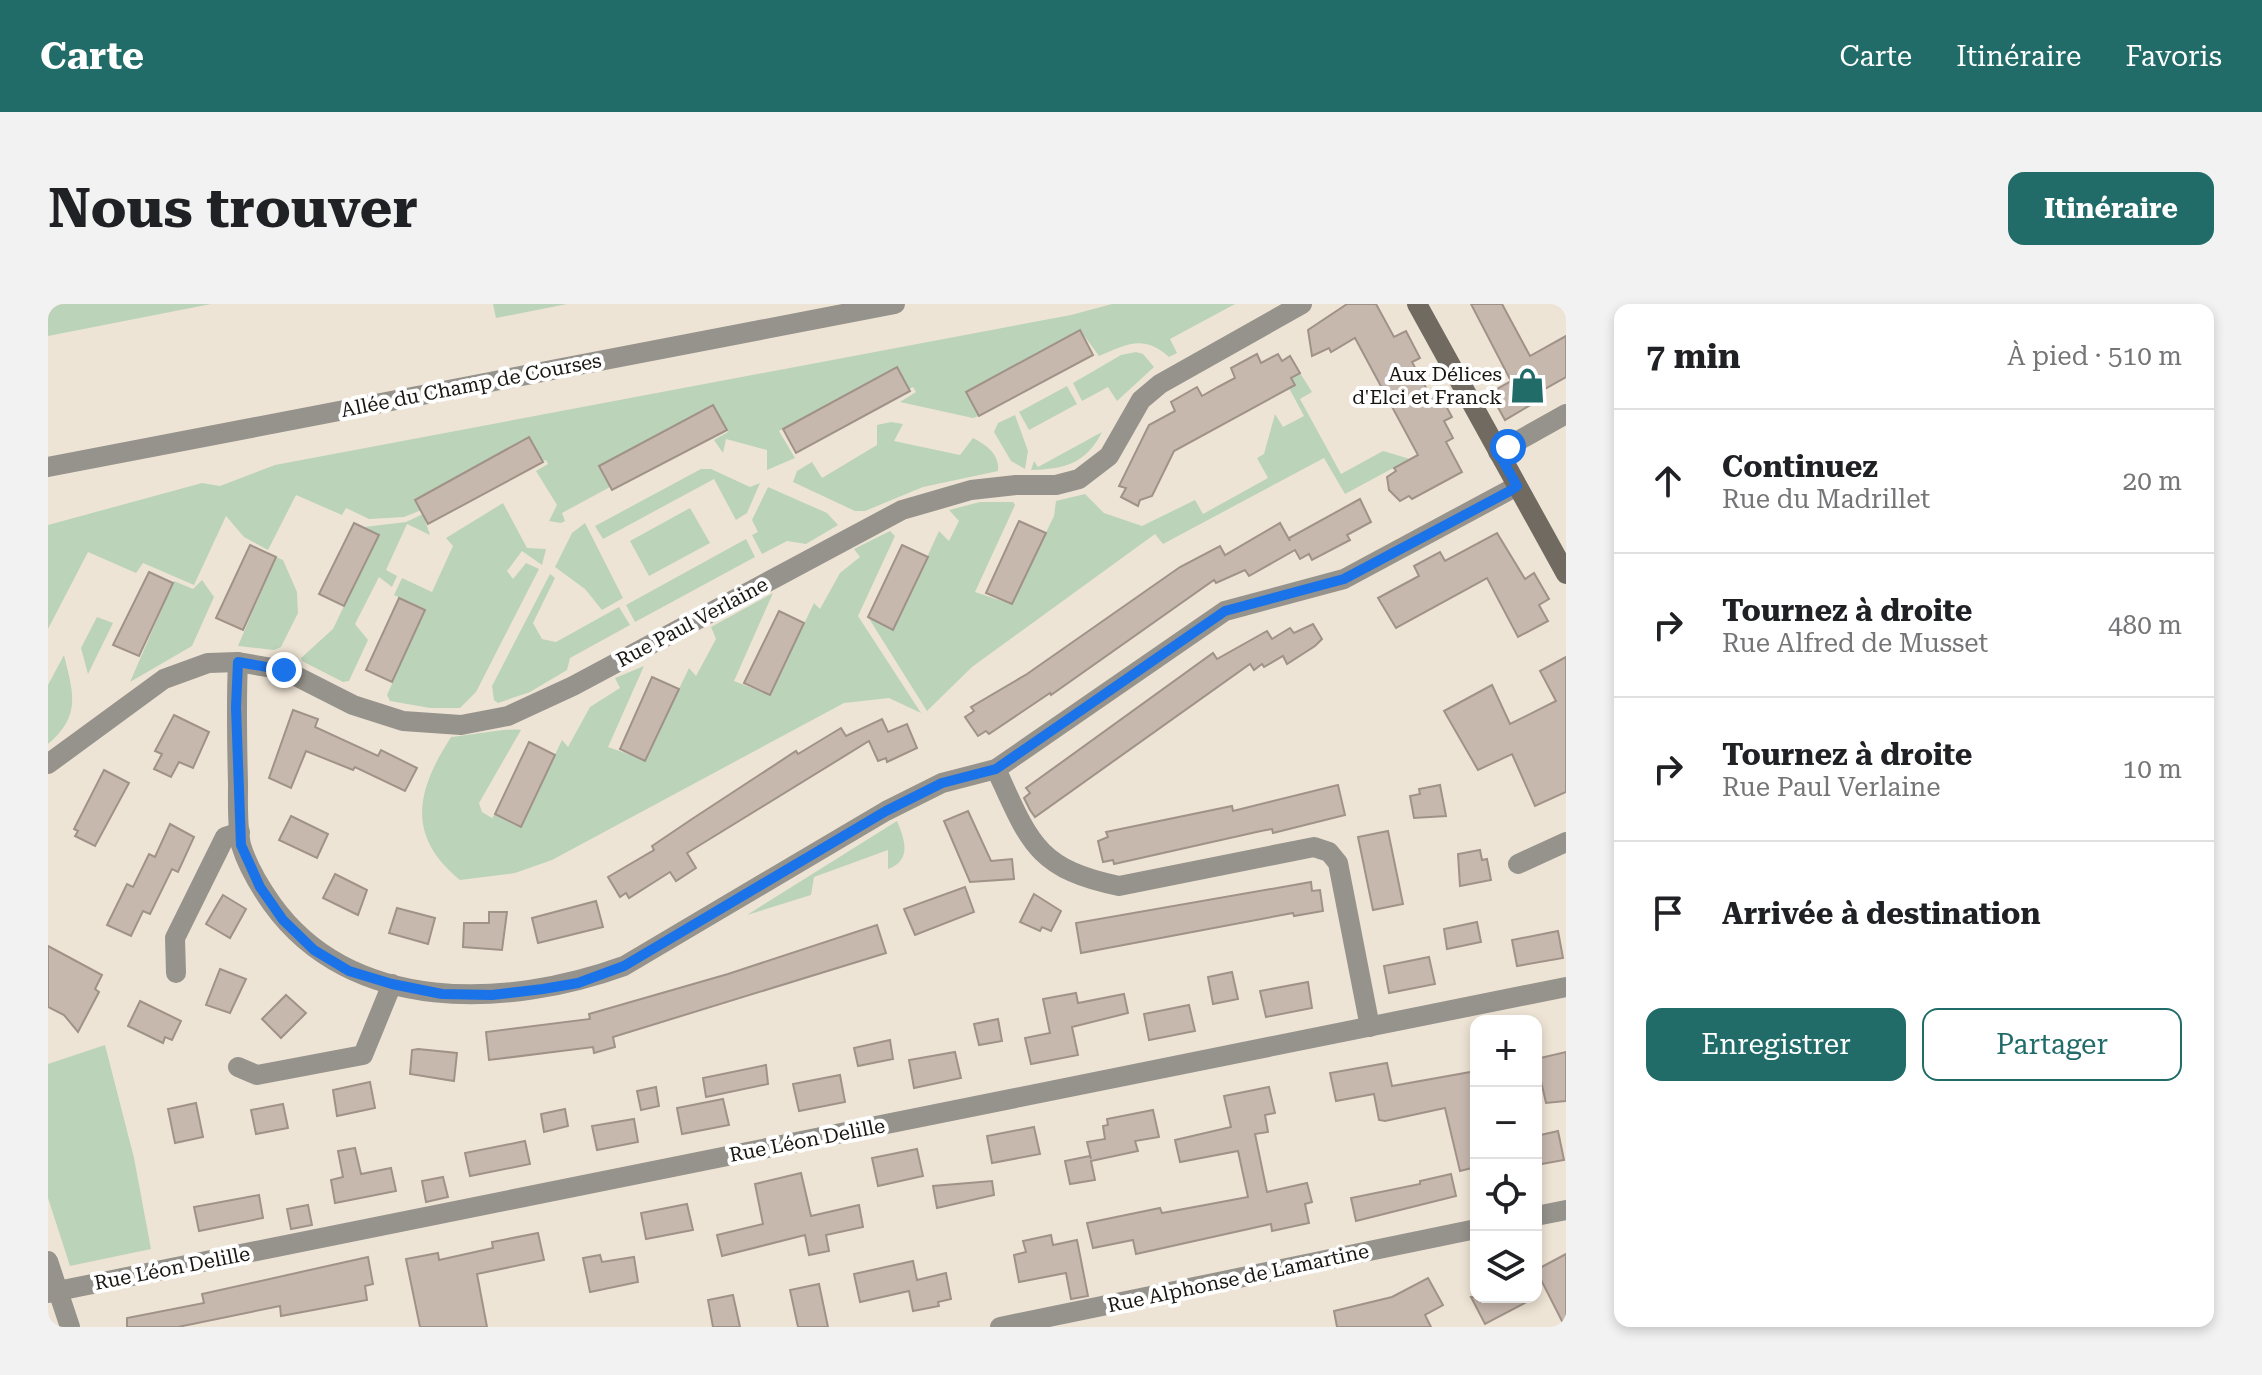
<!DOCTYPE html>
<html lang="fr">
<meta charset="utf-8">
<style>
body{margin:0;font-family:"Roboto Serif",serif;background:#f2f2f2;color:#202124}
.controls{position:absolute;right:24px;bottom:24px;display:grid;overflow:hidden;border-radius:16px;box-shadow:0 4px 12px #0003}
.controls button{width:72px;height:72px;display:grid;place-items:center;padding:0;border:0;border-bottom:2px solid #e0e0e0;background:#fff;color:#202124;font:40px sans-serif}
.stop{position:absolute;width:24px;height:24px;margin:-18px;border:6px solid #1a73e8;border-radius:50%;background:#fff}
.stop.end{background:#1a73e8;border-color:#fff;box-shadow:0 2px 8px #0008}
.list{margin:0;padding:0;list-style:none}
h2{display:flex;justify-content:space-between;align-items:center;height:104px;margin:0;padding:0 32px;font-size:34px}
h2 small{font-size:26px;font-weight:400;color:#757577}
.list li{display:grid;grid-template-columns:52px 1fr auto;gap:24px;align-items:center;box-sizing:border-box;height:144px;padding:0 32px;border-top:2px solid #e0e0e0}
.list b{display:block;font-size:30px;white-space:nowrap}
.list p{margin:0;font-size:26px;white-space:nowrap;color:#757577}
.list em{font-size:26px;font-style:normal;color:#757577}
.actions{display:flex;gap:16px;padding:24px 32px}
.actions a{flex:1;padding:18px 0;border:2px solid #216c68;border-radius:16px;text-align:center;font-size:28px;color:#216c68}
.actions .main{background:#216c68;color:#fff}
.icon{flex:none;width:44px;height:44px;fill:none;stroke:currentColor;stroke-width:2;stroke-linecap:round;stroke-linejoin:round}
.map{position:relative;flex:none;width:1518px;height:1023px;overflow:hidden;border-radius:16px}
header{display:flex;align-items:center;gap:48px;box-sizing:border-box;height:112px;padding:0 40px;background:#216c68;color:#fff}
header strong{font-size:38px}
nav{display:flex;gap:44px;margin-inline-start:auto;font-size:28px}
.intro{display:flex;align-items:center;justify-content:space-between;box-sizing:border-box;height:192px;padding:0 48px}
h1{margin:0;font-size:56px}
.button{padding:20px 36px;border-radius:16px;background:#216c68;color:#fff;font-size:28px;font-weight:700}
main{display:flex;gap:48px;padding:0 48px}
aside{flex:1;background:#fff;border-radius:16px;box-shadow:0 4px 12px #0003}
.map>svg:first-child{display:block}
</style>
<header>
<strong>Carte</strong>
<nav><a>Carte</a><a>Itinéraire</a><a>Favoris</a></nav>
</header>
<div class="intro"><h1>Nous trouver</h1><a class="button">Itinéraire</a></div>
<main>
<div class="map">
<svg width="1518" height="1023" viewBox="0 0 1518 1023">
<rect width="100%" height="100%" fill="#eee4d5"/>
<g fill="#bbd3b9">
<path d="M0,0H163L0,32Z"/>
<path d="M445,0H519L448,14Z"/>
<path d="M1064,0H1187L1122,35L1129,49L1121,53C1096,30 1079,40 1051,52L1032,26L918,88L931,112L925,114L852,98L868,88L865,83L861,85L848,63L731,127L747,154L719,166V146L678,135L675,149L666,136L680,128L665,101L552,161L562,183L514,209L517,217L513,219L501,217L509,201L488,167L500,160L498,156L356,213L321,215L298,204L294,211L248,191L220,246L196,233L178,212L146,281L95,259L88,269L40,248L0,325V221L154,179L172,182L227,161L1023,11Z"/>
<path d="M1088,48L1095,50L1106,63L1069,97L1060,83L1034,97L1025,79L1073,51Z"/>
<path d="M1252,69L1264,88L1252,95L1293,170L1335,147L1362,155L1297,190L1276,154L1115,240L1107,230L924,363L879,407L820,313L846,325L891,227L901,237L911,217L901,206L932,198H965L967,201L927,288L963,300L1006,212L1008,197L1037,190L1056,209L1094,222L1147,196L1155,210L1220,174L1209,154L1216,150L1227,110L1235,123L1256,112L1241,84L1247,81L1243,74Z"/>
<path d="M1019,82L1029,100L981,126L971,108Z"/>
<path d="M967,111L980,147L977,165L963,157L946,128L950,119Z"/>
<path d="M843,118L855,120L846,137L912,151L925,134C938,141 952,150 950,167L875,183L817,207H807L745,178L749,167L764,158L774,174L829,141V121Z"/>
<path d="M1054,128C1038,160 1016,165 983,166L986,157L990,163Z"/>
<path d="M653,165H663L702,183L712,179L699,209L688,216L666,175L555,235L547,222Z"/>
<path d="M720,183L779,209L790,221L758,240L739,237L714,250L704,231L710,228L704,216Z"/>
<path d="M455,199L479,244L498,245L494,261L474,247L459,267L465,275L478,259L491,265L428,388L412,404H382L342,397L339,391L377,306L346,291L354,274L384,288L405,242L398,234Z"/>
<path d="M642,204L662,239L601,272L582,237Z"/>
<path d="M375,210L382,231L359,220L338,266L349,272L344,283L331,273L307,320L320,336L301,377L295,378L254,357L253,354L285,325L330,231L316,223L358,218Z"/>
<path d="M537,219L575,294L554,306L537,285L507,263L524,229Z"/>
<path d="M842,227L847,232L810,312L873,409L841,394L796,399L504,556L467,569L412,576C357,531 369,486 403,433C418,432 465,423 473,426L431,499L434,508L444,514L447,510L473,522L514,436L520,443L542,403L572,384L567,374L596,362L560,443L597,456L641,364L648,372L668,335L663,323L725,289L686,377L722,391L766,299L772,305L792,269L812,253L806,245Z"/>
<path d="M698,235L707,253L587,318L578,301Z"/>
<path d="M228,253L235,256L249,288L250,309L233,343L226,346L190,342Z"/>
<path d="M502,270L507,274L485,319L494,335L508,338L571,303L582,321L522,354L519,366L482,388L450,399L446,396L444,382Z"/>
<path d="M154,276L166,293L144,342L82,378L126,277L145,285Z"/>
<path d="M49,313L65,319L40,370L33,344Z"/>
<path d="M16,351C25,389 34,411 0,440V381Z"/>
<path d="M849,517C857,536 864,556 840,565V546L766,573L763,591L699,611Z"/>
<path d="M57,741L86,854L103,945L22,962L0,894V760Z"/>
</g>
<g fill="#c7b8ae" stroke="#a09288" stroke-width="2">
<path d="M1299,0H1328L1346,33L1358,27L1372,54L1364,58L1382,91L1390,87L1404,113L1396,117L1405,134L1398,138L1414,168L1364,195L1361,192L1352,197L1341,186L1339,173L1348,167L1346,164L1370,151L1307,34L1283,48L1281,44L1264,52L1260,26Z"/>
<path d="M1423,0H1454L1482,52L1518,32V73L1481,94L1484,100L1457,116L1442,89L1463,77Z"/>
<path d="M1032,26L1045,51L931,112L918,88Z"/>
<path d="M1209,50L1213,59L1230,50L1234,57L1242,52L1252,69L1243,74L1247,81L1126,147L1104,192L1092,196L1090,202L1073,193L1078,184L1071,182L1101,121L1127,107L1123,98L1149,83L1154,92L1170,83L1187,74L1183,64Z"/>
<path d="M849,63L862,87L748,149L735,125Z"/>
<path d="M665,101L679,126L564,186L551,162Z"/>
<path d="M481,133L495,158L380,220L367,196Z"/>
<path d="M1312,195L1323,218L1299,231L1302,236L1264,256L1261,250L1252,255L1247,246L1201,272L1197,266L1168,279L1166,276L1003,391L1002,389L941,430L938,427L930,432L917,413L926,407L923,403L979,370L1132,263L1172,242L1177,251L1232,219L1242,237L1241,234Z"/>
<path d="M971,217L998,229L964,300L938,289Z"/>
<path d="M306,219L331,231L296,302L271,290Z"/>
<path d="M1449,229L1477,275L1486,269L1501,295L1491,301L1500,317L1470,333L1439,274L1348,324L1330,294L1371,272L1366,262L1392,248L1397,257Z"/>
<path d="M202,241L228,253L195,326L168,314Z"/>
<path d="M854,241L880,253L845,326L820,313Z"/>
<path d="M101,268L125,279L91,352L65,341Z"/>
<path d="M351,294L377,306L344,378L318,366Z"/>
<path d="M731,307L756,319L722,391L696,379Z"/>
<path d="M1265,320L1274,335L1267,342L1239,360L1235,352L1216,363L1214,360L1206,366L1202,360L987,513L982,506L976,494L982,489L978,484L1165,349L1169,355L1219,327L1224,335L1242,324L1246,329Z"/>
<path d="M1518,353V488L1487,502L1464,450L1430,466L1396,407L1444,381L1462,420L1508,397L1492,367Z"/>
<path d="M604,373L631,385L597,457L572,445Z"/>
<path d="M245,406L270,415L267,423L330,452L333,446L369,464L357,487L307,463L305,466L258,447L243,484L221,474Z"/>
<path d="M126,411L161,428L145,464L131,458L123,473L106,465L114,450L107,447Z"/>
<path d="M834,415L840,428L859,420L869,444L839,458L838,454L830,457L821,437L639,549L648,564L628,577L622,568L581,594L578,589L572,593L560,573L606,546L604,542L644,515L748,447L750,450L793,424L798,432Z"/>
<path d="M481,438L507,451L473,523L447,510Z"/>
<path d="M56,466L81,479L47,542L27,532L30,527L26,525Z"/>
<path d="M1290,481L1297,511L1225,529L1224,525L1213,527L1066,560L1065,556L1055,558L1050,537L1060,533L1058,528L1184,502L1185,507Z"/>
<path d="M1392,481L1398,512L1366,514L1362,492L1372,490L1371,485Z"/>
<path d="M920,507L943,557L964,555L966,575L922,578L896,517Z"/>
<path d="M243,512L280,530L269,554L231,536Z"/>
<path d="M122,520L146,533L130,568L124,565L102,610L95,607L83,632L59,621L79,580L85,583L101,550L107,553Z"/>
<path d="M1340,527L1355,600L1325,606L1310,533Z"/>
<path d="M1432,546L1434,556L1439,555L1443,576L1412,582L1410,550Z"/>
<path d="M287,570L319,586L310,611L275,594Z"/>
<path d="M1263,578L1264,587L1272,586L1275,607L1246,612L1245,609L1033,649L1028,619Z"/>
<path d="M917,583L926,608L867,631L856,605Z"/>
<path d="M986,590L1013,607L1003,627L994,623L992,627L972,618Z"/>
<path d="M175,591L198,605L182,634L158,620Z"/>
<path d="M548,597L555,623L490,639L484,614Z"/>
<path d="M349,604L387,614L380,640L341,629Z"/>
<path d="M441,608H459L454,646L415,643L416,619H441Z"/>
<path d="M1429,618L1433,638L1399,645L1396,625Z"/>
<path d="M829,621L838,649L565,733L567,743L546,749L545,743L441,756L438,728L542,715L541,710L680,670Z"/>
<path d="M1510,627L1515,654L1469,662L1464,636Z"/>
<path d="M0,642L54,671L47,685L51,688L30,728L16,711L0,703Z"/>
<path d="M1381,653L1387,680L1341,689L1336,662Z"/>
<path d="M172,665L198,675L182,709L158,701Z"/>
<path d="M1184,668L1190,695L1165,700L1160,673Z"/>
<path d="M1260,678L1264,704L1218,713L1212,687Z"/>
<path d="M1028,689L1030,699L1076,690L1080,709L1024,723L1030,751L983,760L977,734L1002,729L995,695Z"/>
<path d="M238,691L258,709L233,734L214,715Z"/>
<path d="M92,697L133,717L124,736L117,733L115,739L80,722Z"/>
<path d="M1141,701L1147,727L1101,736L1096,710Z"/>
<path d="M950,715L954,737L931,741L926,720Z"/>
<path d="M842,736L845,755L810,762L806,744Z"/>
<path d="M370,745L409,749L406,777L362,770L364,746Z"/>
<path d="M907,748L913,774L866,784L861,756Z"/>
<path d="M1518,748V797L1498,799L1488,755Z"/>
<path d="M1339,759L1344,782L1428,767V863L1412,867L1397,804L1337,817L1331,816L1326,790L1288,797L1282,769Z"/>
<path d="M718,761L720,780L658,793L655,774Z"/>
<path d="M792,771L797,798L751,807L745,780Z"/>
<path d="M322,778L327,804L289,812L285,786Z"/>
<path d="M608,783L611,802L593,806L589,787Z"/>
<path d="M1221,783L1227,809L1217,811L1220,828L1207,830L1219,888L1259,879L1264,898L1257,900L1261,919L1224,927L1223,920L1088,950L1085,936L1045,944L1039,919L1112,904L1114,909L1200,893L1190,847L1132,858L1127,836L1183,823L1176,792Z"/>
<path d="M675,795L681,821L634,830L629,804Z"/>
<path d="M148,799L155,833L127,839L120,805Z"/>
<path d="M235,800L240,824L208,830L203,806Z"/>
<path d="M517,805L520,822L496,828L493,810Z"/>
<path d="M1105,806L1111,833L1087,837L1090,847L1043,857L1047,876L1022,880L1017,857L1042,852L1043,855L1039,838L1057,835L1055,822L1060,821L1059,815Z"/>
<path d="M586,815L590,838L549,846L544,822Z"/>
<path d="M986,823L992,850L944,859L939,832Z"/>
<path d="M1510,827L1516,856L1488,861V832Z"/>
<path d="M477,837L482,860L422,872L417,849Z"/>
<path d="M307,844L313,870L343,864L348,887L287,899L283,876L295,873L290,847Z"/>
<path d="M869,845L875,872L830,882L824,854Z"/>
<path d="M753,869L763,912L811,901L815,923L778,931L781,947L761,951L757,931L674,952L669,931L715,920L707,880Z"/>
<path d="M1403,870L1408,892L1308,917L1303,894L1372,880V877Z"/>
<path d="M395,873L400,893L378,898L374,877Z"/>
<path d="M944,877L946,891L889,904L885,882Z"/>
<path d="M211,891L215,914L151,927L146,903Z"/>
<path d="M639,900L645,926L598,935L593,909Z"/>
<path d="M260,901L264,921L243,925L239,905Z"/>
<path d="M490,929L496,956L429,970L439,1023H372L358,955L390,949L391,956L445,944L444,938Z"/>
<path d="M1003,931L1005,941L1029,936L1040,992L1023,995L1018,969L971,978L966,951L978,948L975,937Z"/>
<path d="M1518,950V1023H1517L1488,966Z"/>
<path d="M552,951L554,958L586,953L590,978L542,988L535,954Z"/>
<path d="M320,953L325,980L317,982L319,996L233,1012L232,1002L130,1023H79V1014L156,999L154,990Z"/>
<path d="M865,957L869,976L898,969L903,995L890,998L891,1002L865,1007L861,987L812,998L806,970Z"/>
<path d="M1380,974L1395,1001L1377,1011L1383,1023H1289L1286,1007L1344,993Z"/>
<path d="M771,980L780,1023H750L742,986Z"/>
<path d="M685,991L692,1023H665L660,996Z"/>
<path d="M1423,993H1488L1437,1020Z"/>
</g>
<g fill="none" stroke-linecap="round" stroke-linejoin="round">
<g stroke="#96928c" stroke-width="20">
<path d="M1450,148L1518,110"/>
<path d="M0,163L847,0"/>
<path d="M190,358C188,398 189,439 190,480C190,499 189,522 193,541C199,561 212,583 224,600C304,711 460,704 576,662L838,507L894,479L948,465L1177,307L1296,275L1469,182"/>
<path d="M0,460L116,375L160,359L190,358L236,366L305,401L355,417L413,421L460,412L525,382L854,206L923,186L968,181H1008L1031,175L1061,152L1093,96L1112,80L1254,0"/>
<path d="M948,465C981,537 988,565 1071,582L1266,543L1281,548L1290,559L1322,723"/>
<path d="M1470,560L1518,538"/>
<path d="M128,669L127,634L177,533L192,528"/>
<path d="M190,763L209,771L315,751L344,680"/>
<path d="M1488,912L1518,906"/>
<path d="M0,957L22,1023"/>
<path d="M0,989L1518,683"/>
<path d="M952,1023L1428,925"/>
</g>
<path stroke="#706a61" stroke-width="20" d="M1369,0L1518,270"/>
</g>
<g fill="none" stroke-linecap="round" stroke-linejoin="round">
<path stroke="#1a73e8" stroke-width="10" d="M236,366L190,358L188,403L193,541L212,583L235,616L266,646L301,667L344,680L394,690L444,691L495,685L530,679L576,662L838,507L894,479L948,465L1177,307L1296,275L1460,188L1469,182L1450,148L1460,143"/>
</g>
<defs>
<symbol id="shop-bare" viewBox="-9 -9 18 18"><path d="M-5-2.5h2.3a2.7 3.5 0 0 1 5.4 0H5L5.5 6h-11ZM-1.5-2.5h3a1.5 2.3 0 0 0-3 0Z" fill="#216c68" stroke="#fff" stroke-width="2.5" paint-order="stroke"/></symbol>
</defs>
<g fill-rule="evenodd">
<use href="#shop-bare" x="1454" y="56" width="51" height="51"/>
</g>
<g text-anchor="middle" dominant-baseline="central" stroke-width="8" stroke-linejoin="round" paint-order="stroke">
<g font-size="20" fill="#1a1712" stroke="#fff" text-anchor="end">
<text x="1454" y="70">Aux Délices<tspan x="1454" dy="23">d'Elci et Franck</tspan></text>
</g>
<g font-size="20" fill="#1a1712" stroke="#fff">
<text transform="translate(423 81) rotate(-11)">Allée du Champ de Courses</text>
<text transform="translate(644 318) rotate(-28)">Rue Paul Verlaine</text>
<text transform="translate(759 836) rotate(-11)">Rue Léon Delille</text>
<text transform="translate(124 964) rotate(-11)">Rue Léon Delille</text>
<text transform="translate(1190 974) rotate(-12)">Rue Alphonse de Lamartine</text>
</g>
</g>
</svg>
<div class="controls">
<button>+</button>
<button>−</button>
<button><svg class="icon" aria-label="locate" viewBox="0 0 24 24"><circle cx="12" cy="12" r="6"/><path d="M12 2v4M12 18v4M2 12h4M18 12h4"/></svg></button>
<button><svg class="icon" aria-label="layers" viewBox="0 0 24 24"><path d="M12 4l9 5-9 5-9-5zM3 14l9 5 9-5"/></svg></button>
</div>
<div class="stop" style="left:1460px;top:143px"></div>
<div class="stop end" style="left:236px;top:366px"></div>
</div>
<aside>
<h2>7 min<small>À pied · 510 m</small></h2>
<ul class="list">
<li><svg class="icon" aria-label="ahead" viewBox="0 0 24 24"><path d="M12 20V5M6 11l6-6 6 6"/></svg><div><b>Continuez</b><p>Rue du Madrillet</p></div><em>20 m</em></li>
<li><svg class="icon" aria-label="right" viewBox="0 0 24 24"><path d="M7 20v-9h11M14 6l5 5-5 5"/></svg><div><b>Tournez à droite</b><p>Rue Alfred de Musset</p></div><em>480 m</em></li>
<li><svg class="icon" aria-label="right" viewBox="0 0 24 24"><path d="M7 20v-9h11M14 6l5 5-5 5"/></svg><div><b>Tournez à droite</b><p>Rue Paul Verlaine</p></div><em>10 m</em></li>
<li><svg class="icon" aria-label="arrive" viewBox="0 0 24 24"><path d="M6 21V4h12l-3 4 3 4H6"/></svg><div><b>Arrivée à destination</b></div></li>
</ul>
<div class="actions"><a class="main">Enregistrer</a><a>Partager</a></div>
</aside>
</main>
